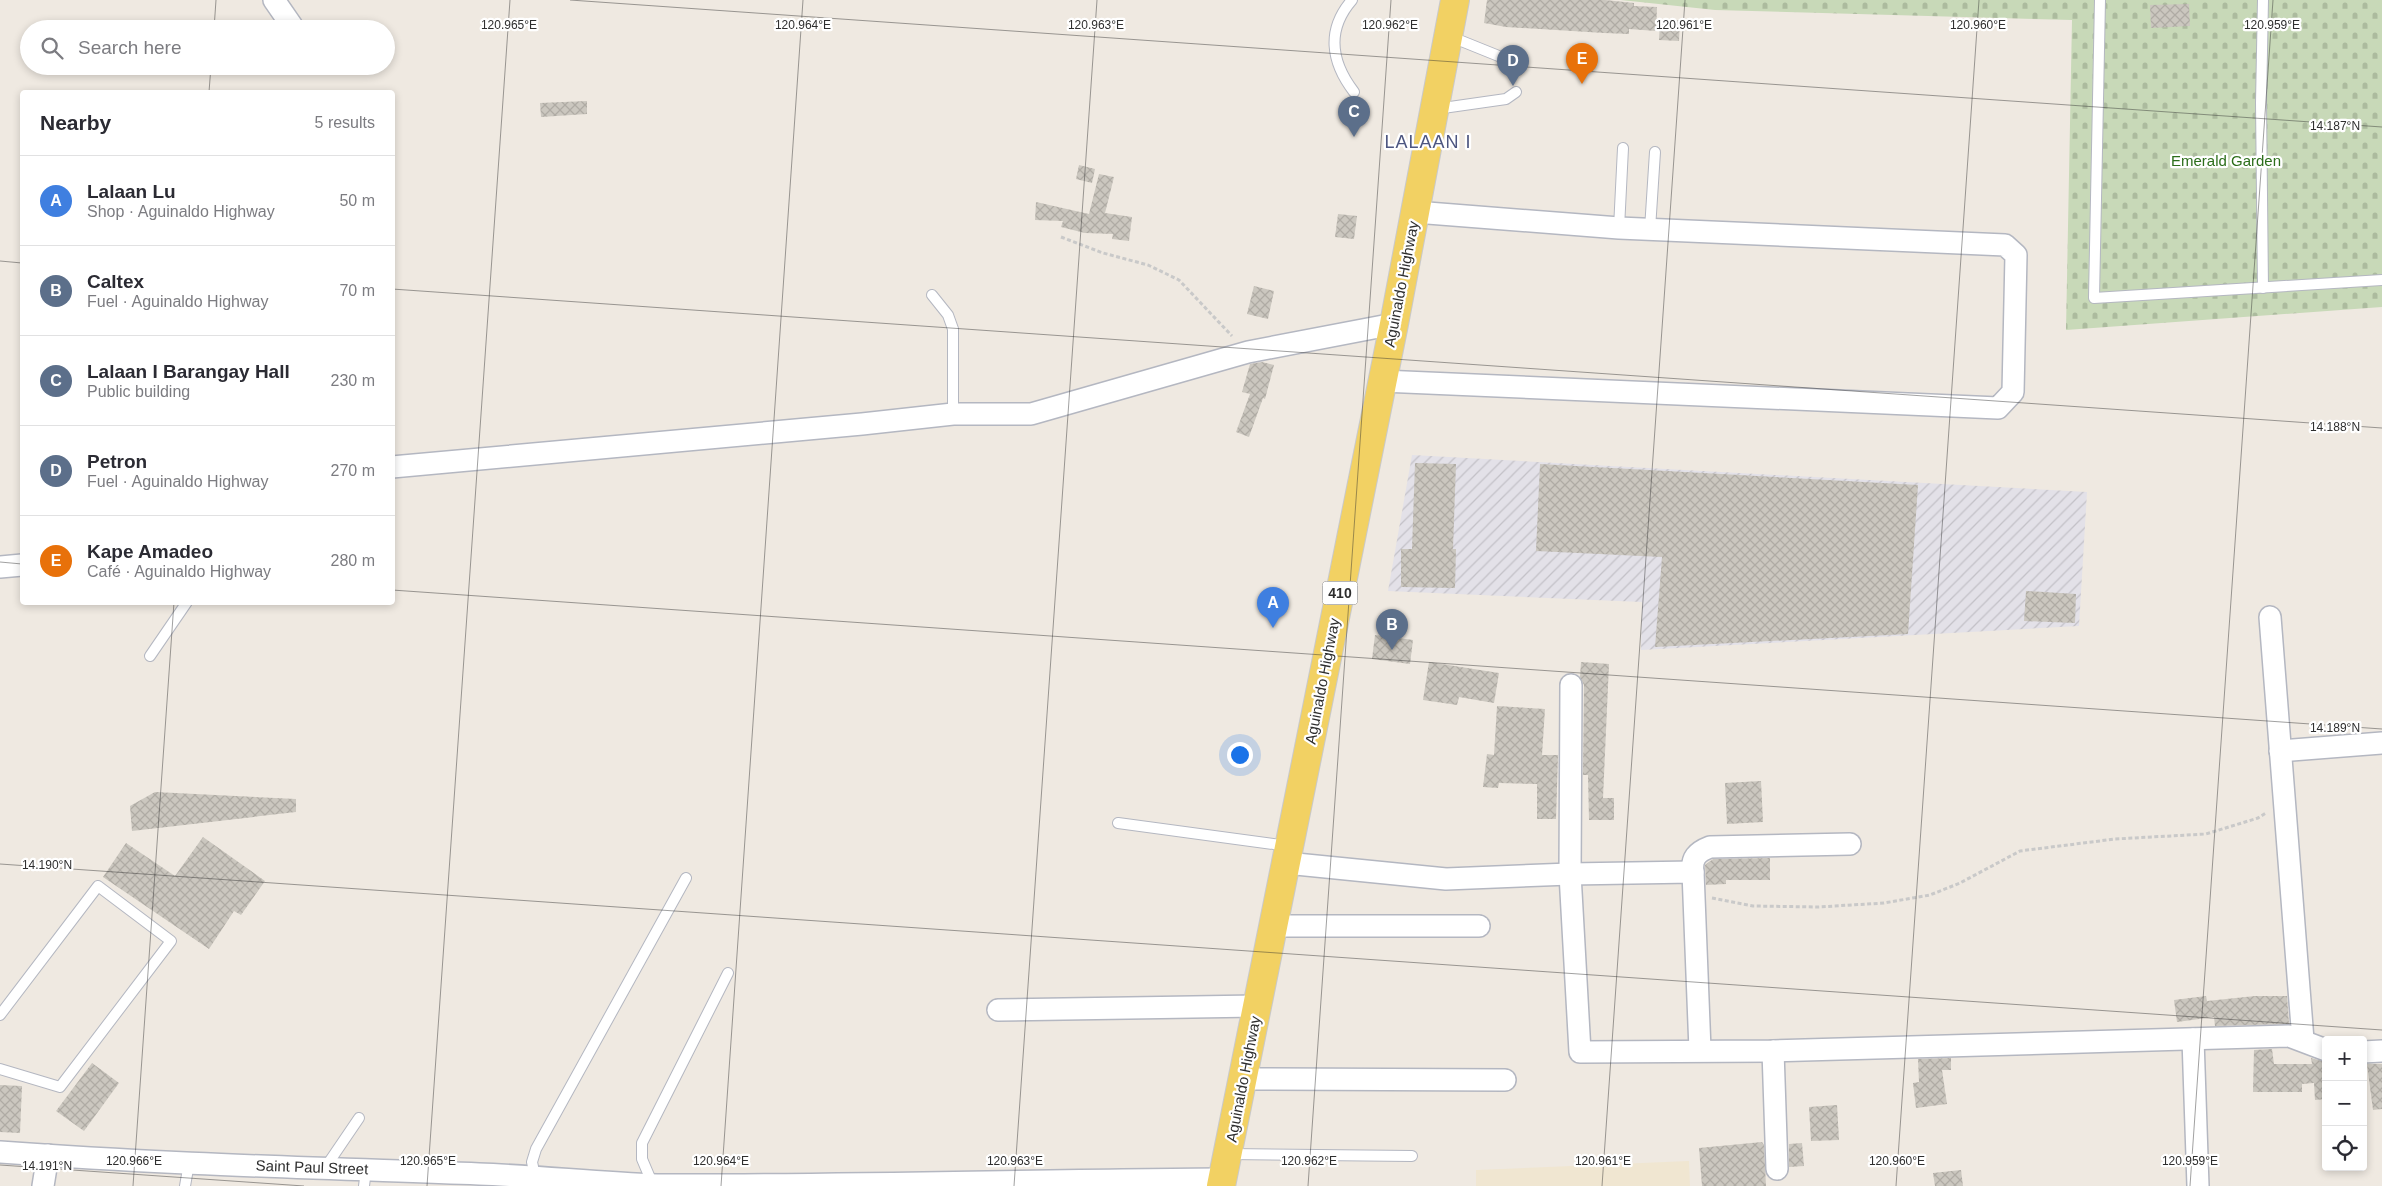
<!DOCTYPE html>
<meta charset="utf-8">
<style>
body{margin:0;font-family:Helvetica,sans-serif;background:#f2f2f3;color:#2b2b33}
.controls{position:absolute;right:15px;bottom:15px;display:grid;overflow:hidden;border-radius:5px;box-shadow:0 2px 8px #0003}
.controls button{width:45px;height:45px;display:grid;place-items:center;padding:0;border:0;border-bottom:1px solid #e1e1e2;background:#fff;color:#2b2b33;font:25px sans-serif}
.you{position:absolute;left:1239px;top:754px;width:18px;height:18px;margin:-12px;border:4px solid #fff;border-radius:50%;background:#1a73e8;box-shadow:0 0 0 8px #1a73e833}
.badge{display:grid;place-items:center;width:32px;height:32px;border-radius:50%;background:#4264fb;color:#fff;font-size:16px;font-weight:700}
.pin{position:absolute;translate:-50% -41px;filter:drop-shadow(0 1px 2px #0008)}
.pin::after{content:'';position:absolute;top:26px;width:18px;height:15px;background:inherit;clip-path:polygon(0 0,100% 0,50% 100%)}
.list{margin:0;padding:0;list-style:none}
h2{display:flex;justify-content:space-between;align-items:center;height:65px;margin:0;padding:0 20px;font-size:21px}
h2 small{font-size:16px;font-weight:400;color:#7c7c81}
.list li{display:grid;grid-template-columns:32px 1fr auto;gap:15px;align-items:center;box-sizing:border-box;height:90px;padding:0 20px;border-top:1px solid #e1e1e2}
.list b{display:block;font-size:19px;white-space:nowrap}
.list p{margin:0;font-size:16px;white-space:nowrap;color:#7c7c81}
.list em{font-size:16px;font-style:normal;color:#7c7c81}
.icon{flex:none;width:28px;height:28px;fill:none;stroke:currentColor;stroke-width:2;stroke-linecap:round;stroke-linejoin:round}
.map{position:relative;flex:none;width:2382px;height:1186px;overflow:hidden}
.search{position:absolute;background:#fff;box-shadow:0 2px 8px #0003;left:20px;top:20px;width:375px;height:55px;display:flex;align-items:center;gap:12px;box-sizing:border-box;padding:0 18px;border-radius:28px;color:#7c7c81;font-size:19px}
.panel{position:absolute;background:#fff;box-shadow:0 2px 8px #0003;left:20px;top:90px;width:375px;height:515px;border-radius:5px}
.map>svg:first-child{display:block}
</style>
<div class="map">
<svg width="2382" height="1186" viewBox="0 0 2382 1186">
<defs>
<pattern id="industrial-furrows" width="10" height="10" patternUnits="userSpaceOnUse" patternTransform="scale(1.25)"><rect width="10" height="10" fill="#e3e1e8"/><path d="M-1 1l2-2M0 10L10 0M9 11l2-2" fill="none" stroke="#c3c1c7"/></pattern>
<pattern id="cemetery-stones" width="16" height="16" patternUnits="userSpaceOnUse" patternTransform="scale(1.25)"><rect width="16" height="16" fill="#c8d9b8"/><path d="M2 7V4a2 2 0 0 1 4 0v3zM10 15v-3a2 2 0 0 1 4 0v3z" fill="#acbb9e"/></pattern>
<pattern id="building-cross-hatch" width="8" height="8" patternUnits="userSpaceOnUse" patternTransform="scale(1.25)"><rect width="8" height="8" fill="#cbc7bf"/><path d="M0 0l8 8M0 8l8-8" fill="none" stroke="#afaba4"/></pattern>
</defs>
<rect width="100%" height="100%" fill="#efe9e1"/>
<path fill="url(#industrial-furrows)" d="M1412,455L2087,492L2079,626L1641,650L1642,602L1388,591Z"/>
<path fill="#f0e6d1" d="M1689,1161L1690,1186H1476V1170Z"/>
<path fill="url(#cemetery-stones)" d="M1621,0H2382V307L2066,330L2072,20L1715,10Z"/>
<g fill="url(#building-cross-hatch)">
<path d="M1487,0H1605L1634,3V6L1657,7L1656,31L1629,29V34L1604,33L1506,27L1484,23Z"/>
<path d="M2189,4L2190,26L2151,28L2150,5Z"/>
<path d="M1660,20H1680L1679,41L1659,40Z"/>
<path d="M587,101V114L541,117L540,103Z"/>
<path d="M1079,165L1095,169L1092,183L1076,179Z"/>
<path d="M1099,174L1114,177L1105,213L1132,217L1129,241L1112,239L1113,234L1085,233L1061,227L1063,221L1035,220L1036,202L1089,214Z"/>
<path d="M1338,214L1357,216L1354,239L1335,237Z"/>
<path d="M1254,286L1274,291L1268,319L1247,314Z"/>
<path d="M1262,362L1274,365L1265,399L1263,398L1249,437L1236,432L1250,394L1242,392L1250,364Z"/>
<path d="M1415,463L1456,464L1453,549H1456L1455,588L1401,587V549H1412Z"/>
<path d="M1540,464L1918,485L1908,634L1655,647L1662,557L1536,551Z"/>
<path d="M2026,591L2076,594L2075,623L2024,621Z"/>
<path d="M1375,635L1413,640L1410,664L1372,659Z"/>
<path d="M1429,662L1499,673L1494,703L1459,697L1457,705L1423,700Z"/>
<path d="M1581,662L1609,664L1603,798H1614V820H1589L1588,775H1583L1584,685L1580,677Z"/>
<path d="M1497,706L1545,709L1542,755H1558L1556,819H1537V784L1499,783L1498,788L1483,787L1487,754L1494,755Z"/>
<path d="M1761,781L1763,822L1727,824L1725,783Z"/>
<path d="M155,792L296,799V812L132,831L130,806Z"/>
<path d="M203,837L265,881L241,915L234,911L209,949L103,877L126,843L175,876Z"/>
<path d="M1770,858V880H1726V884L1706,885L1705,865L1713,859Z"/>
<path d="M2206,996L2207,1001L2255,996H2287L2289,1024L2215,1026L2214,1017L2177,1022L2174,1000Z"/>
<path d="M2272,1049L2274,1064H2312L2311,1058L2326,1062V1099L2315,1100L2314,1083L2302,1084V1092H2253L2254,1050Z"/>
<path d="M1951,1058V1070H1942L1947,1104L1916,1108L1913,1083L1919,1082L1918,1059Z"/>
<path d="M92,1063L119,1083L84,1131L56,1111Z"/>
<path d="M2367,1064H2382V1109L2373,1110Z"/>
<path d="M0,1085L22,1086L20,1133L0,1132Z"/>
<path d="M1837,1105L1839,1140L1811,1141L1809,1107Z"/>
<path d="M1762,1142L1764,1145L1766,1186H1702L1699,1148Z"/>
<path d="M1802,1143L1804,1166L1789,1167V1144Z"/>
<path d="M1961,1170L1963,1186H1935L1933,1173Z"/>
</g>
<g fill="none" stroke-linecap="round" stroke-linejoin="round">
<defs>
<g id="service">
<path d="M1352,0C1326,30 1331,62 1354,92"/>
<path d="M2100,0L2094,298L2382,280"/>
<path d="M1449,36L1511,61L1518,70"/>
<path d="M1436,109L1506,99L1516,92"/>
<path d="M1619,228L1623,148"/>
<path d="M1650,229L1655,152"/>
<path d="M2263,288L2261,103L2263,0"/>
<path d="M932,295L948,315L953,329V414"/>
<path d="M150,656L187,602"/>
<path d="M1118,823L1288,846"/>
<path d="M0,1015L98,886L171,941L60,1087L0,1069"/>
<path d="M1228,1154L1412,1156"/>
<path d="M325,1168L359,1118"/>
<path d="M535,1176L532,1162L536,1149L686,878"/>
<path d="M653,1185L642,1159V1143L728,973"/>
<path d="M185,1186L189,1163"/>
<path d="M364,1186L366,1170"/>
</g>
<g id="minor">
<path d="M274,0L292,26"/>
<path d="M1382,381L1998,408L2013,392L2016,255L2005,245L1619,228L1415,212"/>
<path d="M392,467L862,424L953,414H1031L1248,352L1394,324"/>
<path d="M0,567L22,565"/>
<path d="M2270,617L2303,1040"/>
<path d="M1571,685L1570,874L1580,1052L1773,1051L2289,1036L2326,1050"/>
<path d="M2280,751L2382,743"/>
<path d="M1286,863L1446,879L1570,874L1693,872L1700,1050"/>
<path d="M1693,872C1691,858 1697,852 1710,847L1850,844"/>
<path d="M1274,926H1479"/>
<path d="M998,1010L1257,1006"/>
<path d="M2193,1039L2198,1186"/>
<path d="M1773,1051L1777,1169"/>
<path d="M2363,1052L2382,1051"/>
<path d="M1243,1079L1505,1080"/>
<path d="M0,1152C159,1164 319,1168 479,1174C538,1176 598,1183 657,1185C846,1186 1034,1180 1223,1179"/>
<path d="M43,1186L48,1155"/>
</g>
<path id="primary" d="M1221,1186L1394,324L1455,0"/>
</defs>
<use href="#service" stroke="#b4b7c1" stroke-width="12"/>
<use href="#minor" stroke="#b4b7c1" stroke-width="24"/>
<use href="#primary" stroke="#c9c9c9" stroke-width="30"/>
<g stroke="#c9c9c9" stroke-width="3" stroke-dasharray="4 2.5" stroke-linecap="butt">
<path d="M1061,237L1103,253L1148,265L1179,280L1232,336"/>
<path d="M1712,898L1753,906L1818,907L1884,903L1930,895L1960,883L2020,851L2115,839L2206,834L2258,818L2266,813"/>
</g>
<use href="#service" stroke="#fff" stroke-width="10"/>
<use href="#minor" stroke="#fff" stroke-width="21"/>
<use href="#primary" stroke="#f2d163" stroke-width="28"/>
</g>
<path fill="none" stroke="#2e2e2e" stroke-width="1" stroke-opacity="0.45" d="M570,0L2382,127M214,29L216,0M209,92L211,66M0,261L22,263M392,289L2382,428M0,562L22,564M392,590L2382,729M0,864L2382,1030M0,1165L304,1186M133,1186L174,602M427,1186L510,0M721,1186L803,0M1014,1186L1097,0M1308,1186L1391,0M1602,1186L1685,0M1896,1186L1979,0M2190,1186L2273,0"/>
<g text-anchor="middle" dominant-baseline="central" stroke-width="4.5" stroke-linejoin="round" paint-order="stroke">
<rect fill="#fff" stroke="#6d6d6d" stroke-width="1" x="1322.5" y="581.5" width="35" height="23" rx="4"/>
<g font-size="14" font-weight="bold" fill="#2e2e2e">
<text x="1340" y="593">410</text>
</g>
<g font-size="15" fill="#2c6e1b" stroke="#fff">
<text x="2226" y="160">Emerald Garden</text>
</g>
<g font-size="15" fill="#2e2e2e" stroke="#fff">
<text transform="translate(1401 284) rotate(-79)">Aguinaldo Highway</text>
<text transform="translate(1322 681) rotate(-79)">Aguinaldo Highway</text>
<text transform="translate(1243 1079) rotate(-79)">Aguinaldo Highway</text>
<text transform="translate(312 1167) rotate(2)">Saint Paul Street</text>
</g>
<g font-size="18" letter-spacing="1" fill="#4d5680" stroke="#fff">
<text x="1428" y="142">LALAAN I</text>
</g>
</g>
<g font-size="12" text-anchor="middle" fill="#2e2e2e" stroke="#fff" stroke-width="4.5" stroke-linejoin="round" paint-order="stroke">
<text x="509" y="29">120.965°E</text>
<text x="803" y="29">120.964°E</text>
<text x="1096" y="29">120.963°E</text>
<text x="1390" y="29">120.962°E</text>
<text x="1684" y="29">120.961°E</text>
<text x="1978" y="29">120.960°E</text>
<text x="2272" y="29">120.959°E</text>
<text x="2335" y="130">14.187°N</text>
<text x="2335" y="431">14.188°N</text>
<text x="2335" y="732">14.189°N</text>
<text x="47" y="869">14.190°N</text>
<text x="134" y="1165">120.966°E</text>
<text x="428" y="1165">120.965°E</text>
<text x="721" y="1165">120.964°E</text>
<text x="1015" y="1165">120.963°E</text>
<text x="1309" y="1165">120.962°E</text>
<text x="1603" y="1165">120.961°E</text>
<text x="1897" y="1165">120.960°E</text>
<text x="2190" y="1165">120.959°E</text>
<text x="47" y="1170">14.191°N</text>
</g>
</svg>
<div class="controls">
<button>+</button>
<button>−</button>
<button><svg class="icon" aria-label="locate" viewBox="0 0 24 24"><circle cx="12" cy="12" r="6"/><path d="M12 2v4M12 18v4M2 12h4M18 12h4"/></svg></button>
</div>
<div class="you"></div>
<div class="pin badge" style="left:1273px;top:628px;background:#3f7fe0">A</div>
<div class="pin badge" style="left:1392px;top:650px;background:#5c6f8a">B</div>
<div class="pin badge" style="left:1354px;top:137px;background:#5c6f8a">C</div>
<div class="pin badge" style="left:1513px;top:86px;background:#5c6f8a">D</div>
<div class="pin badge" style="left:1582px;top:84px;background:#e8710a">E</div>
<div class="search"><svg class="icon" aria-label="search" viewBox="0 0 24 24"><circle cx="10" cy="10" r="6"/><path d="M15 15l6 6"/></svg>Search here</div>
<section class="panel">
<h2>Nearby<small>5 results</small></h2>
<ul class="list">
<li><span class="badge" style="background:#3f7fe0">A</span><div><b>Lalaan Lu</b><p>Shop · Aguinaldo Highway</p></div><em>50 m</em></li>
<li><span class="badge" style="background:#5c6f8a">B</span><div><b>Caltex</b><p>Fuel · Aguinaldo Highway</p></div><em>70 m</em></li>
<li><span class="badge" style="background:#5c6f8a">C</span><div><b>Lalaan I Barangay Hall</b><p>Public building</p></div><em>230 m</em></li>
<li><span class="badge" style="background:#5c6f8a">D</span><div><b>Petron</b><p>Fuel · Aguinaldo Highway</p></div><em>270 m</em></li>
<li><span class="badge" style="background:#e8710a">E</span><div><b>Kape Amadeo</b><p>Café · Aguinaldo Highway</p></div><em>280 m</em></li>
</ul>
</section>
</div>
